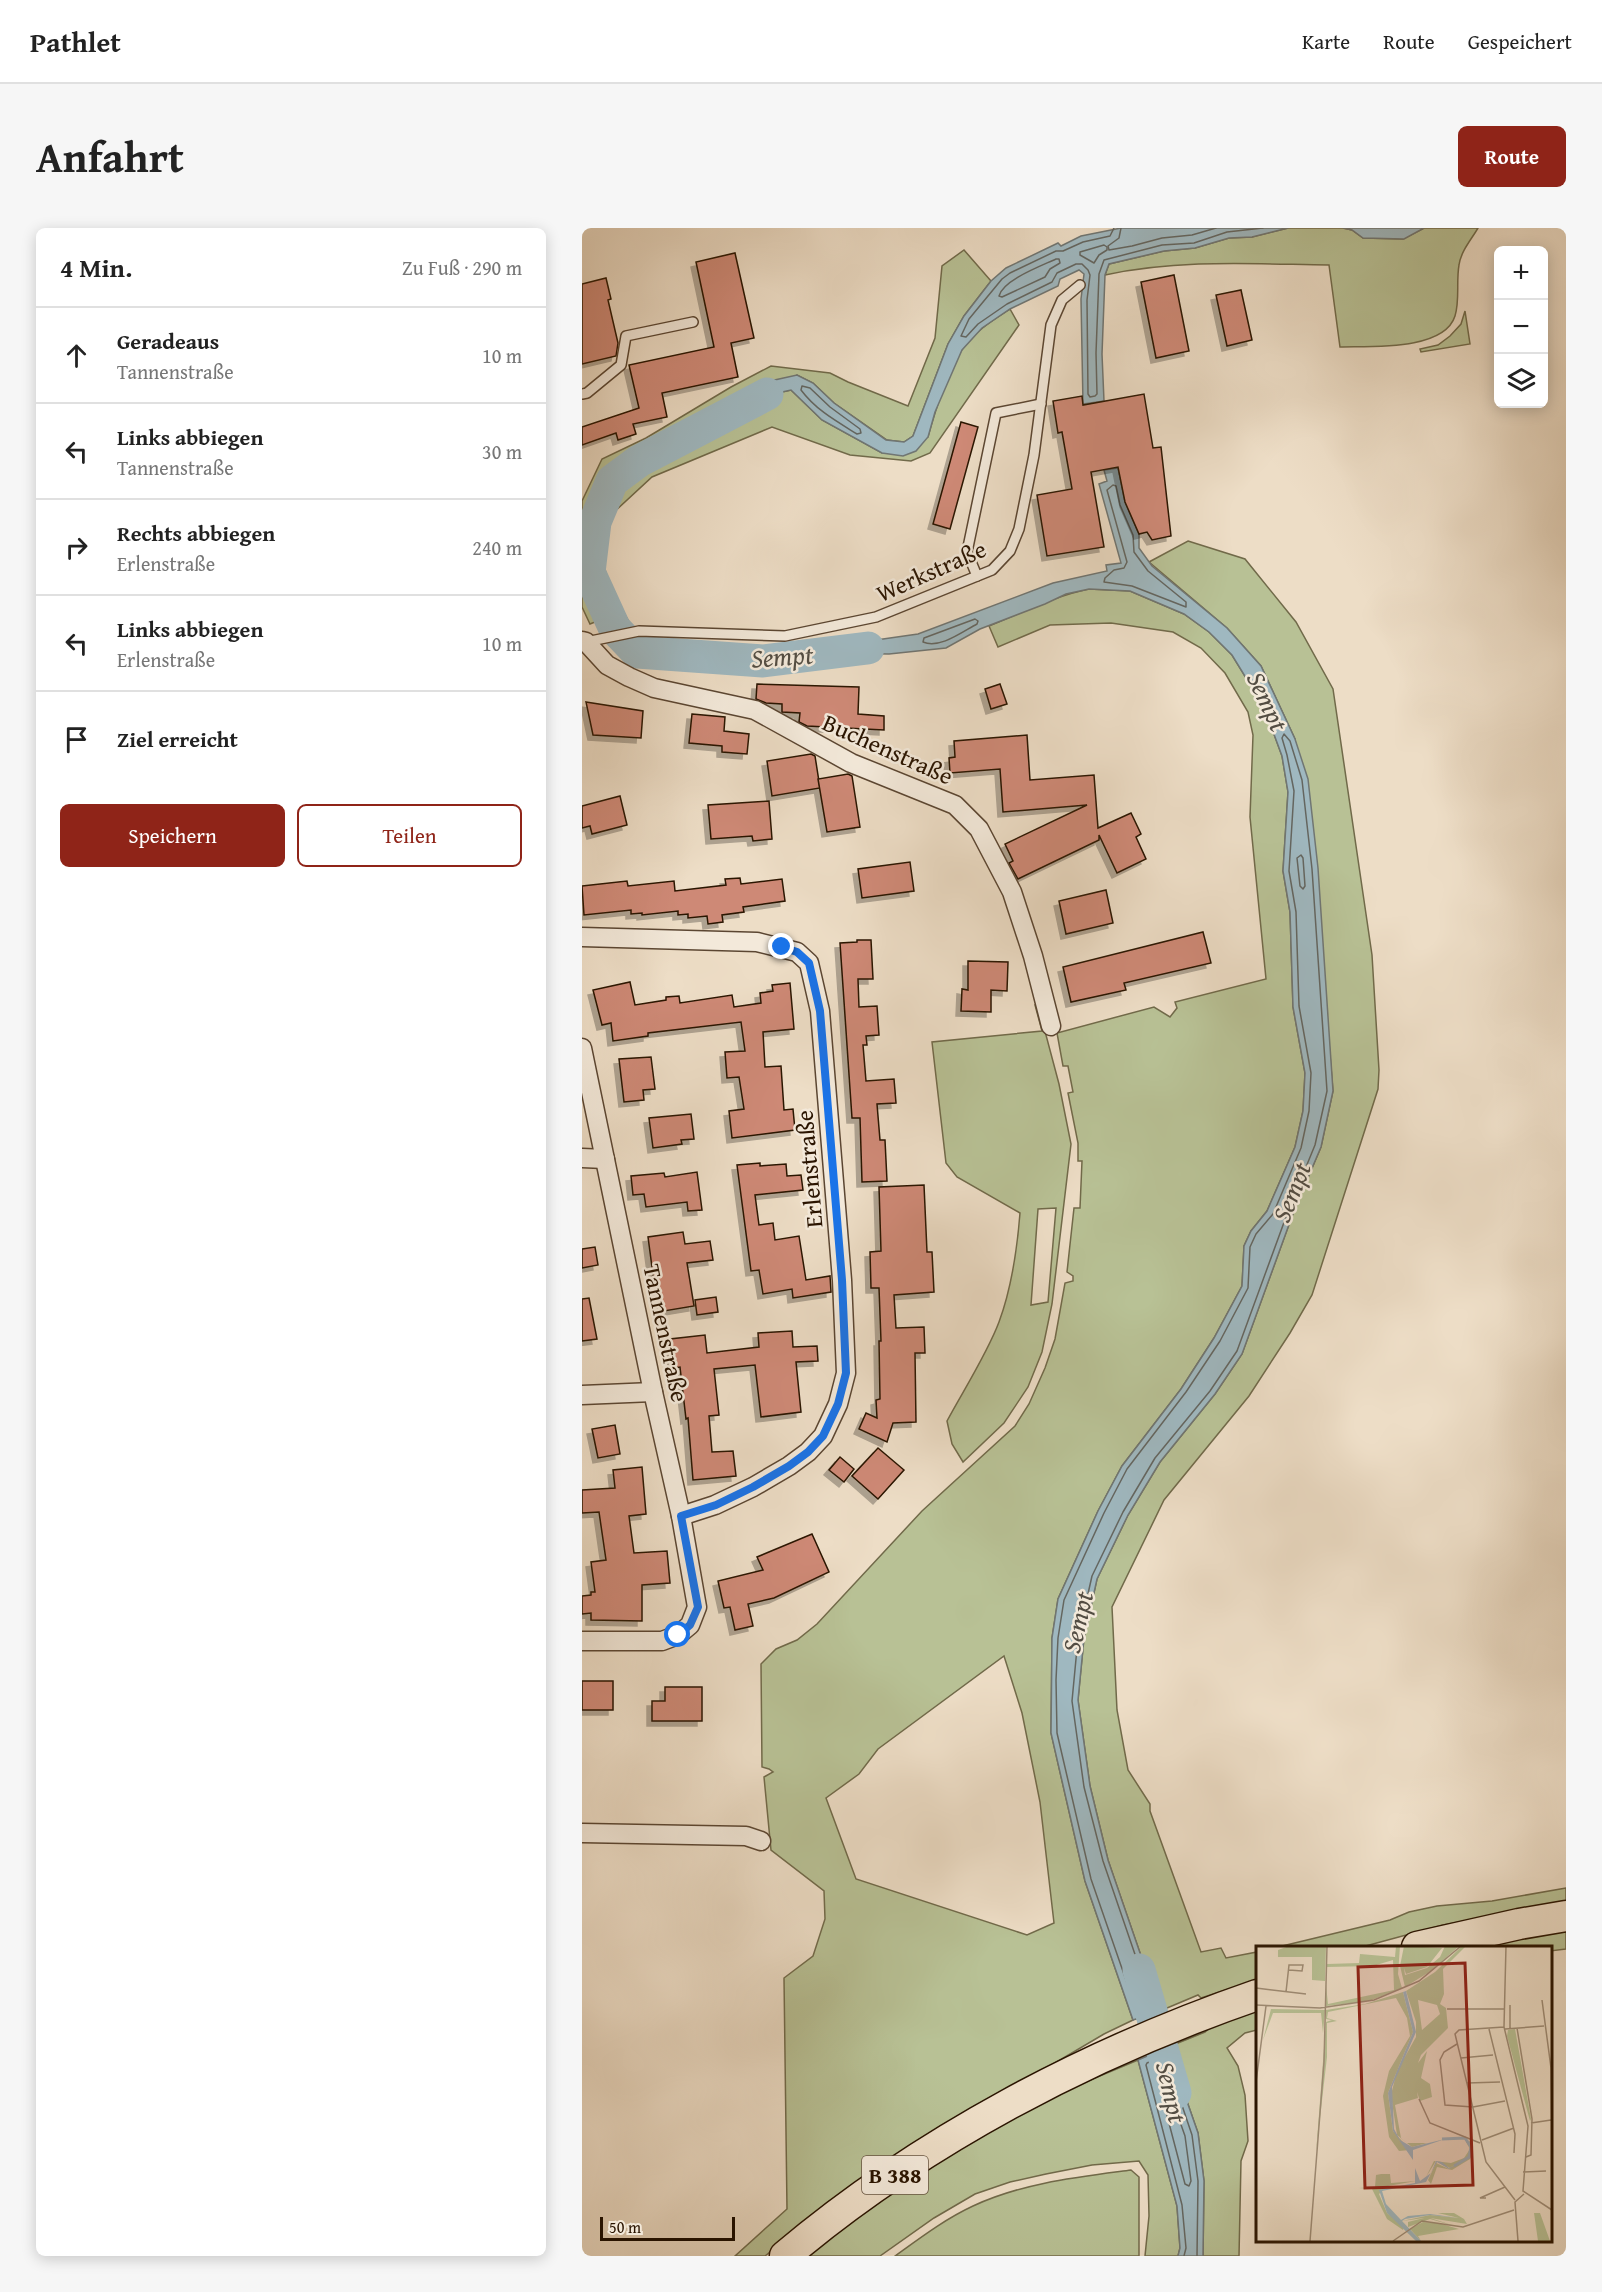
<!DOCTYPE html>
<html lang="de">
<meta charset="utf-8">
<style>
body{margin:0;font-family:"Gentium Book Plus",serif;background:#f6f6f6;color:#222}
.controls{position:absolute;right:18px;top:18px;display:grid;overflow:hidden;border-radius:9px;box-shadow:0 3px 15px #0003}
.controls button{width:54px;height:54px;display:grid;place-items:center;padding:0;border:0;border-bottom:2px solid #e0e0e0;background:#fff;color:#222;font:30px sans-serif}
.scale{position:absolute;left:18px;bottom:15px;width:135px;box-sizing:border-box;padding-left:6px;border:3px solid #2a1400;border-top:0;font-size:16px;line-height:21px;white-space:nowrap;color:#2a1400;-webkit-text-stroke:4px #f3e9da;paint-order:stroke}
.stop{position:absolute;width:18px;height:18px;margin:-14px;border:4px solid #1a73e8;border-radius:50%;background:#fff}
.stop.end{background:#1a73e8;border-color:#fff;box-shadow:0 2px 6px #0008}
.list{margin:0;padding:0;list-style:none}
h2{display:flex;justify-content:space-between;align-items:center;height:78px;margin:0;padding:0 24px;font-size:26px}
h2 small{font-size:20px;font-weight:400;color:#767676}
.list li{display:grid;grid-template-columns:39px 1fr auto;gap:18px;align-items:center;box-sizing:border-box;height:96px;padding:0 24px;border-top:2px solid #e0e0e0}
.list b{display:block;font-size:22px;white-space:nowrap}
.list p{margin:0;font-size:20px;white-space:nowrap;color:#767676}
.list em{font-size:20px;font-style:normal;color:#767676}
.actions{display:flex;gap:12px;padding:18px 24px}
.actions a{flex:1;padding:14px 0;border:2px solid #8f2418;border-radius:9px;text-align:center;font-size:21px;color:#8f2418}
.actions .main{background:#8f2418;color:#fff}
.icon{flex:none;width:33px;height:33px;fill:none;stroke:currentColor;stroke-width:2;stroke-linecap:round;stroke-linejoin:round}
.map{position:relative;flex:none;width:984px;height:2028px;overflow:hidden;border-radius:9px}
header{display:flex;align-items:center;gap:36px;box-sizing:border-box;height:84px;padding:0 30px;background:#fff;border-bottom:2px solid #e0e0e0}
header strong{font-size:28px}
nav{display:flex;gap:33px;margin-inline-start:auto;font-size:21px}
.intro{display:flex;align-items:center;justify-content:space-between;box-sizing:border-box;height:144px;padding:0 36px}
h1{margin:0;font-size:42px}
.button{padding:15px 27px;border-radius:9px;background:#8f2418;color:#fff;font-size:21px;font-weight:700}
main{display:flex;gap:36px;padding:0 36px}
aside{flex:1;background:#fff;border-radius:9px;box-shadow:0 3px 15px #0003}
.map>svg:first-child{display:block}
</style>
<header>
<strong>Pathlet</strong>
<nav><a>Karte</a><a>Route</a><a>Gespeichert</a></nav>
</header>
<div class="intro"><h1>Anfahrt</h1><a class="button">Route</a></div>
<main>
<aside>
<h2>4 Min.<small>Zu Fuß · 290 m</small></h2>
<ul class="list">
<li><svg class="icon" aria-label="ahead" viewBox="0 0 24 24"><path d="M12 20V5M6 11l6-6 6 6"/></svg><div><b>Geradeaus</b><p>Tannenstraße</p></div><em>10 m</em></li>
<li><svg class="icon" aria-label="left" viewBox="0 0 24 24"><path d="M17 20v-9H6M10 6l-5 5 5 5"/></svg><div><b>Links abbiegen</b><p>Tannenstraße</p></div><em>30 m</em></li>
<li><svg class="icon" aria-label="right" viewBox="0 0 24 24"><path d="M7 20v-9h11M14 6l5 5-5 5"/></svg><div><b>Rechts abbiegen</b><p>Erlenstraße</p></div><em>240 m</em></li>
<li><svg class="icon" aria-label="left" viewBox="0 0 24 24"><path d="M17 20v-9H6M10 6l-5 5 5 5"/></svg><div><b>Links abbiegen</b><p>Erlenstraße</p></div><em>10 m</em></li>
<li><svg class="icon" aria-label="arrive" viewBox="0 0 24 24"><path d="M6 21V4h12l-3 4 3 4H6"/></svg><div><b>Ziel erreicht</b></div></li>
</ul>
<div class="actions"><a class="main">Speichern</a><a>Teilen</a></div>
</aside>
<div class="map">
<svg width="984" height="2028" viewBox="0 0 984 2028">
<defs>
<filter id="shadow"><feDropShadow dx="-5" dy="5" stdDeviation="0" flood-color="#0004"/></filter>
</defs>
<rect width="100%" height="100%" fill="#edddc6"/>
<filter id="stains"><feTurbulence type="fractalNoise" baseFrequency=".00333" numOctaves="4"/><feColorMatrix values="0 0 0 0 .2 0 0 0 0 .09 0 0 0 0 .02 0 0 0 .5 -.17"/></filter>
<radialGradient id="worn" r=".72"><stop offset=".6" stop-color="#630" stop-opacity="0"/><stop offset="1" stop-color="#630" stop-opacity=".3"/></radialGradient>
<g fill="#b8c195" stroke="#716a4a" stroke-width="1.5" fill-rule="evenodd">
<path d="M706,0H761L770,2L781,10L821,11L842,0H896C889,12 879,23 877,37C874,54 878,72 873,88C862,123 788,118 758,119L747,37C671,36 598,31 523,47L527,36L582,23L613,20L647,10L670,9Z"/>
<path d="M382,22L409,53L382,88L366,116L331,208L322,214L305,212L252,175L231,155L215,147L150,190L191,166L209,162L240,192L300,225L346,209C353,183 365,147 379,123C390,105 411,92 428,81L437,97L348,225L329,233L268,227L190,199L70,249L31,285L20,329L27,358L46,392L33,386L8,396L0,379V273L20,231L64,210L149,159L189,138L248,145L266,154L326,178L353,110L360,38Z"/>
<path d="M883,83L888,116L839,124L838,121L856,117L868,108L879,96Z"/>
<path d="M606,313L663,331L714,394L751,461L790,727L797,842L796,861L730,1067L708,1105L667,1168L582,1272L530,1379L535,1482L546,1542L568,1576V1583L619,1724L639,1720L644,1730L675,1724V1752L619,1770L616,1767L578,1783L526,1632L508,1558L496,1472L502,1410L515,1351L546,1287L578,1234L633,1166L660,1126L713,980L739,919L751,863L744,779L713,511L679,438L645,400L567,334Z"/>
<path d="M507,361L548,363L602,386L627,404L650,427L682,479L700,528L706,564L701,643L708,684L711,779L723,845L721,883L713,919L685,983L669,1003L662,1018L660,1058L632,1110L599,1161L540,1238L516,1283L476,1371L470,1410L469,1505L503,1653L551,1792L522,1806L405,1875L228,1992L183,2028H153L205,1981L202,1750L231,1728L243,1691L242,1663L189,1622L182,1549L191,1544L187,1541L180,1539L179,1436L194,1421L215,1412L235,1396L340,1283L433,1198L447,1176L463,1140L473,1111L483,1055L491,1053V1048L485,1044L492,980H498L500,933H496V915L486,865L491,864L486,838H481L475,805L572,779L588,789L595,780L593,774L684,751L668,589L671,507L666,484L643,445L619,420L591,404L529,395L468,397L416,419L407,398C440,385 472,368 507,361ZM422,1428L440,1485L458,1574L472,1695L445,1707L274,1651L244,1570L277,1546L296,1521Z"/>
<path d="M453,777H456L477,856L489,916L470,1076L460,1124L446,1159L422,1195L381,1234L370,1216L365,1193C381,1163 405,1126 417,1094C430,1059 435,1023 438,985L375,949L364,935L350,814L460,803ZM474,980L466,1074L449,1077L456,981Z"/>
<path d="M984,1660V1674L861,1697L780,1719H696L808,1692L827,1684L855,1678L910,1673Z"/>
<path d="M984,1699V1721L968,1723V1719H879Z"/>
<path d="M675,1780V1802L663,1805L645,1820L656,1838L663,1867L666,1913L659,1933L657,2028H621L622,1953L616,1905L586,1819L623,1804L632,1796Z"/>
<path d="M556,1832L595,1978L598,2020L596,2028H563L567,1988L566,1947L557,1933L510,1937L464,1946L428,1954L393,1966L352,1990L298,2028H222L313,1961L408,1903L489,1860Z"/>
<path d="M549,1942L557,1949V2028H313C338,2010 363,1991 391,1978C440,1955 496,1949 549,1942Z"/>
</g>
<g fill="#9fb8c0" stroke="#707673" stroke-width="1.5">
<path d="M539,0H706L670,9L647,10L613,20L582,23L527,36L523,47L520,126L522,173L501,176L499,71L502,46L497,42L478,51L476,58L428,81L400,100L380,122L353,184L346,209L334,223L321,228L300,225L240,192L209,162L191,166L150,191L144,182L188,153L215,147L231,155L252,175L304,212L322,214L331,208L366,116L382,88L409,53L424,40L476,15L479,18L499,8Z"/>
<path d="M761,0H842L822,11L781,10L770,2Z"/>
<path d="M536,240L543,274L557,306V320L570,338L645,400L679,438L713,511L726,551L736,640L751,863L739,919L713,980L660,1126L633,1166L578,1234L546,1287L515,1351L502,1410L496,1472L508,1558L526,1632L578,1783L551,1792L503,1653L469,1505L470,1410L476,1371L516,1283L540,1238L599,1161L632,1110L660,1058L662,1018L669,1003L685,983L713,919L721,883L723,845L711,779L708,684L701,643L706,564L700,528L682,479L650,427L627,404L602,386L548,363L507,361L484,366L463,376L398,401L364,420L307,426L242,425L259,417L336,406L471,355L525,343L524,337L539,335L517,256L525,253L522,242Z"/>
<path d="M586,1819L616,1905L622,1953L621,2028H596L598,2020L595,1978L556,1832Z"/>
</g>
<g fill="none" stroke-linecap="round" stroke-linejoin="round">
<g stroke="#646660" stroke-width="1.5">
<path d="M532,0L528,8L501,14L481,23H474L428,45L420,51L387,91L379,108L384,109L396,96L425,76L470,54L475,45L494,36H500L506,42L508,47L505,72L506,166L508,169L513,168L515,166L514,125L517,46L522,32L580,17L612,15L645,4L681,0"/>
<path d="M539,0L537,10L526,18L527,22L550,18L580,10L610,7L634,0"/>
<path d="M522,17L525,19V22L517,27L512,35L498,27V24Z"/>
<path d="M474,31H477L478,35L468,41L463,49L420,69L417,68C421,52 459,38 474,31Z"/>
<path d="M220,158L228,160L248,179L278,201L279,205L275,206C254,193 234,182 219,162Z"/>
<path d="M531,257L534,258L538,277L551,307L552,324L566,343L604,374V379L550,358L522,354L523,350L532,342L542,340L545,334L525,262Z"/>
<path d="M393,391L396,393L395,396C380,404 358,421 341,414L342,410Z"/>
<path d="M702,506L708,513L720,552L730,641L745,863L733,917L708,978L655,1123L628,1163L573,1230L541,1284L510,1348L496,1410L490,1473L502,1559L521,1633L570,1776L568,1780L557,1783L554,1781L509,1651L475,1505L474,1452L476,1410L482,1372L522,1285L545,1241L604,1164L638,1113L666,1060L668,1019L674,1006L691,986L719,920L727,883L729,845L717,778L714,684L707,643L712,563L705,527L700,510Z"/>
<path d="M719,627L721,630L723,658L721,661L718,658L715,630Z"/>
<path d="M576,1838L579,1840L603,1908L609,1953L607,1958L603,1956L573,1842Z"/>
<path d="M602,2028L604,2020L600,1977L564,1837L565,1835L581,1828L584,1830L610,1907L616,1953L615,2028"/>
</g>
<g stroke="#9fb8c0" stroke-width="33">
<path d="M185,166L57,233L30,253L13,294L7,344L33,401L55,424L181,433L286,420"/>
<path d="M557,1742L593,1865"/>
</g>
</g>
<g fill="#ce8976" stroke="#2a1400" stroke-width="1.5" filter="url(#shadow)">
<path d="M153,25L172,110L149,115L156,149L80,165L85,189L51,196L54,206L36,212L34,205L0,217V199L57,180L47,137L132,119L114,34Z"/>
<path d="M592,47L607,123L574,130L559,54Z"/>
<path d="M24,50L29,71L26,72L36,115L34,128L0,136V56Z"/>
<path d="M659,62L670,112L645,118L634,67Z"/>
<path d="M562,166L571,220L579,219L589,308L570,312L565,304L557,306L543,274L536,239L509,244L522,319L465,328L455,267L490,261L480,204L476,205L471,173L500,168L501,177Z"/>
<path d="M379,194L396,199L368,301L351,296Z"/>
<path d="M175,456L277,459L276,486L302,488V502L225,498L217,494L218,485L200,484V476L184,475L174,471Z"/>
<path d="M418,456L425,476L409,481L403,461Z"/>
<path d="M4,474L61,483L59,510L11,507Z"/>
<path d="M110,486L143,489L142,503L167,506L165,526L140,524V518L107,515Z"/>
<path d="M445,507L448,552L512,547L516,600L549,585L559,606L554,609L564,631L535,645L517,607V612L436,651L427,635L431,633L423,616L505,577L421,584L418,541L368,545L367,530L373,529L372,513Z"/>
<path d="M229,526L233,528L238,560L190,568L185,533Z"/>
<path d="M266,546L270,548L278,599L245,604L236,551Z"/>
<path d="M38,568L45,597L10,606L8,598L0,600V578Z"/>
<path d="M187,573L190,611L171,613L170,608L129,611L126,577Z"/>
<path d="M328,634L332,663L280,670L276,641Z"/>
<path d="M158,650L159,656L200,651L203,673L161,679L162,684L140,687L141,694L126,696L125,688L106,690V686L96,687V683L60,687V685L49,686V682L2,687L0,658L45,653L46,658L92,653L93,663L144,657L143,651Z"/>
<path d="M524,662L531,695L484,706L477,673Z"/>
<path d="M621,704L629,735L542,755L544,762L489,774L481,739Z"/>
<path d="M275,712H289L291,751H276L277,779L295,778L297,807L284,808L285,817H281L284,853L312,851L314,875L295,876L298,912H303L305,953L280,954L278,890H270L258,715L275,714Z"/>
<path d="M386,733L426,734L425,763L409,762V784L379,783L380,761L386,762Z"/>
<path d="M48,754L53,777L84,772V769L97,768L98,775L150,767L152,779L179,775L178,765L191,763L190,757L208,755L212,801L181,804L183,839L199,838L202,882L211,881L213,902L150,910L147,883L162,881L157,849L145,850L143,824L163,823L159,794L66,805V808L31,813L29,795L20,797L11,762Z"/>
<path d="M69,829L73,861L61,862L62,872L42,874L37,831Z"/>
<path d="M109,886L112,911L99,912L100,916L71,920L67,890Z"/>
<path d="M178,935V938L204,936L205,948L219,947L221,962L173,967L177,997L191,995L193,1012L217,1008L224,1052L248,1048L249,1064L211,1070L210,1061L181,1066L177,1042L169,1043L155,937Z"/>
<path d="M115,944L120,982L106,983L105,974L64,979L62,966L51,967L49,948L82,945L83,949Z"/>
<path d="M342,957L345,1024H350L352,1064L312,1067L314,1100L342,1099L343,1125H333L334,1194L311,1195L305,1214L277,1201L284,1185L295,1190L294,1172L298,1171L297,1113H299L297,1060H289L288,1024L299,1023L297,959Z"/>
<path d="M101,1004L103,1016L128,1013L131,1032L105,1035L112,1078L76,1084L66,1009Z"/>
<path d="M13,1019L16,1037L0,1040V1021Z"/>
<path d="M134,1069L136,1084L115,1087L113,1072Z"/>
<path d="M7,1070L15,1111L0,1113V1071Z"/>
<path d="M210,1103L211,1119L235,1118L236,1133L214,1134L219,1184L179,1189L173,1137L132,1141L137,1187L127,1188L130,1224L151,1223L154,1248L111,1252L106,1190L104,1191L98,1139L92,1140L88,1111L123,1107L125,1125L177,1119L176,1105Z"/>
<path d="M33,1197L38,1226L16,1230L10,1201Z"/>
<path d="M296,1220L322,1242L296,1271L270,1248Z"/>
<path d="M258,1229L272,1241L262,1254L247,1242Z"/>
<path d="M60,1239L64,1286L47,1288L52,1325L85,1323L88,1355L60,1357V1393L9,1392V1385L0,1386V1368L9,1367V1364H13L9,1334L24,1332L17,1284L0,1285V1262L33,1260L31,1242Z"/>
<path d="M230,1306L247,1344L192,1370L166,1376L171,1398L153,1402L148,1379L142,1380L136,1353L181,1342L175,1329Z"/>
<rect x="0" y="1453" width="31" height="29"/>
<path d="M83,1459H120V1493H70V1473H83Z"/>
</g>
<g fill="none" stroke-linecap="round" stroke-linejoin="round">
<defs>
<g id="service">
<path d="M0,166L5,165L39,137L44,108L111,94"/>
<path d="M395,348L385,324L414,185L459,176"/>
<path d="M4,414L57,403L203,408L294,389L410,342L428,323L437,301L452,227L469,97L480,72L498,57"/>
</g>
<g id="minor">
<path d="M0,413L4,414L25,437L47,449L72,460L173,482L269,535L373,577L397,601L430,664L451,728L469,798"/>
<path d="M0,709L175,714L215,724L227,735L238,783L260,1052L264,1145L256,1176L241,1208L226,1224L207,1238L171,1259L133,1277L99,1288"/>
<path d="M0,820L71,1164L99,1288L115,1379L108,1397L96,1407L80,1413H0"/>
<path d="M0,930L23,931"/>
<path d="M0,1167L71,1164"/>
<path d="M0,1605L164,1608L179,1613"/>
</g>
<g id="primary">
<path d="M835,1719L937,1696L984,1688"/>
<path d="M203,2028C339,1913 507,1825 675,1767"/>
</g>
</defs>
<use href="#service" stroke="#5b4632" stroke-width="12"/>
<use href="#minor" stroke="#5b4632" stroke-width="21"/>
<use href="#primary" stroke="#2a1400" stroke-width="33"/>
<use href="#service" stroke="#f3e9da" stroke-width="9"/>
<use href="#minor" stroke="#f3e9da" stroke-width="18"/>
<use href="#primary" stroke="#edddc6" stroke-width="30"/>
</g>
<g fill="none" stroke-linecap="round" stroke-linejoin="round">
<path stroke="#1a73e8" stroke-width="8" d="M96,1407L108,1397L116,1379L99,1288L134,1277L171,1259L207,1238L226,1224L241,1208L256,1176L264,1145L260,1052L238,783L227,735L215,724L200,719"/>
</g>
<g text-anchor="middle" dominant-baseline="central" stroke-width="5" stroke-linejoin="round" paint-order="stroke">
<rect fill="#f3e9da" stroke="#665441" stroke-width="1.5" x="280" y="1928" width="66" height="38" rx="4.5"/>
<g font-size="22" font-weight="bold" fill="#2a1400">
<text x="313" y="1947">B 388</text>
</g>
<g font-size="24" fill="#2a1400" stroke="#f3e9da">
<text transform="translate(349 343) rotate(-24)">Werkstraße</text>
<text transform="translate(306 521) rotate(24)">Buchenstraße</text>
<text transform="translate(227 941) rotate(-95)">Erlenstraße</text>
<text transform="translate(84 1105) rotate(78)">Tannenstraße</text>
</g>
<g font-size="26" font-style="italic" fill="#534d43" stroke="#f3e9da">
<text transform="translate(200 428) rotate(-4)">Sempt</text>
<text transform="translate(686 473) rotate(65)">Sempt</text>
<text transform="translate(709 964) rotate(-68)">Sempt</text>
<text transform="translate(495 1394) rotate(-77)">Sempt</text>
<text transform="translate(590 1864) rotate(77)">Sempt</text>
</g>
</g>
<g transform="translate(674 1718)">
<rect width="296" height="296" fill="#edddc6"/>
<path d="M33,0H70L69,35L56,34V11H22V4ZM140,0H144L142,28L146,42L113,55L70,60V39L72,58L138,44L137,14L117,20L71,21V37V18L103,17L104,8L139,11ZM148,0L186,2L171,21L150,28L148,22L149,29L171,22L184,11L189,0H203L175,25L149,41L144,20ZM206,0H210L187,23L188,48L184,58L190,62L192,82L165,109L162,117L171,105L165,132L174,138L176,151L164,155L161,146L162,152L139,159L145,192L151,197H171L156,201L141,189L135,149L141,125L160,91V76L150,45L179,26ZM162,54L181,59L184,68L166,84ZM147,46L157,86L132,147L137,185L154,204L143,205L133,191L127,150L133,125L154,90L151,72L140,52L72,66L71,72L81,75L71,77V111L60,207L70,76L76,74L70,73V64L109,58ZM15,63L69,64L67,87L65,67H17L7,94ZM259,83L275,173L274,175L251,90L252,84ZM215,195L217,206L214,213L196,224L181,221L175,238L172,234L180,217L193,223L200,218L194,222L180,215L170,231L178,215L195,217L208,212L214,203L210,196ZM125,228H134L135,237L160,235L132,240L123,248L131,267L148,281L147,284L131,273L116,243L103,242L119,241L120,229ZM182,267H198L208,273L211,278L174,272L199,280L174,273L152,281V276L168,272L146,275L174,269L203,272ZM278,267H284L294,295H282ZM167,276L182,277L203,283L162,290L165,295L154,283Z" fill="#b8c195" fill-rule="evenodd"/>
<path d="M150,45L160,86L136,141L138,183L144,194L156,201L189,193L157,204V214L137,185L132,147L157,86L147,46ZM180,215L186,216L193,222L201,219L193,223L181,216L170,236L126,245L130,258L145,274L152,270L174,268L203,272L174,269L149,273L146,275L165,295H160L131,267L123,244L159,237V222L164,235L175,227Z" fill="#9fb8c0"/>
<path fill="none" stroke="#9fb8c0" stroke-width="3" d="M186,193L209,192L215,201L213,211L198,220"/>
<path fill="none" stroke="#9f8d77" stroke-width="1.5" d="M250,0L248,81L272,180L267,245L296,264M0,42L50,48M30,46L33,19H47L46,25L33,24M286,54L295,122L296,187M0,59L64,62L118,54L163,35L205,0M254,59V82M191,63H248M248,81L203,84L199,88L230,216L259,254M261,82L276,173L275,209L270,211M233,83L259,188L258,207M249,83L288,80M201,98L188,106L184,114L189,159L217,161L249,155M205,112L237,109M0,136L10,60M211,137L244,136M163,153L174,177L224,197M275,177L295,174M226,194L258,182M267,226L290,225M230,252H224L249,241M54,295L68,116L71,0M137,295L166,275L207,281L258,264M262,295L259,256L268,248"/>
<path fill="#8f2418" fill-opacity="0.15" stroke="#8f2418" stroke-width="3" d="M209,17L217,239L109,242L102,21Z"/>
<rect width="296" height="296" fill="none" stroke="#2a1400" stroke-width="3"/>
</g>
<rect width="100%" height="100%" filter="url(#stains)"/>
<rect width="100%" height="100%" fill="url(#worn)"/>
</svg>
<div class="controls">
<button>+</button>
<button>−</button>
<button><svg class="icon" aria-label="layers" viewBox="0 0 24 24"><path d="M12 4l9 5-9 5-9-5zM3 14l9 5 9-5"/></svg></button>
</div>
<div class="scale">50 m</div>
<div class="stop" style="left:96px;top:1407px"></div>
<div class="stop end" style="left:200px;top:719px"></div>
</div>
</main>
